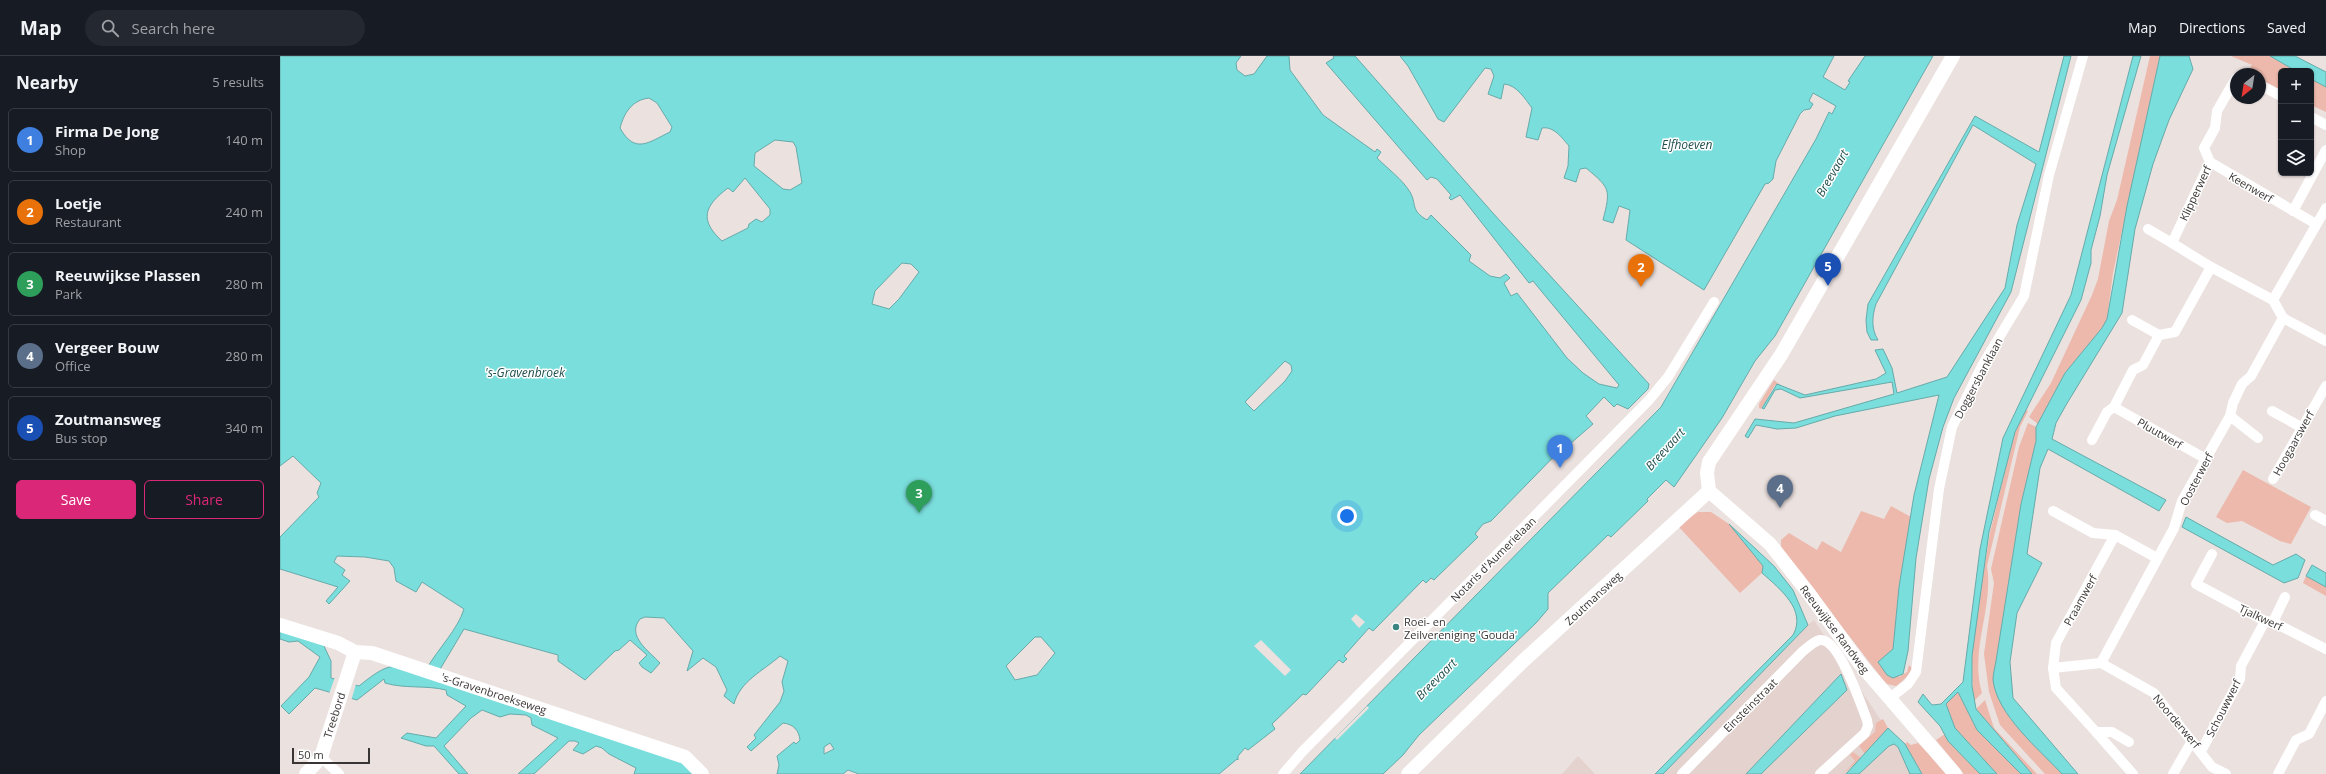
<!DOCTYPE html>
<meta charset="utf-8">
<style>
body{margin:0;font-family:"Open Sans",sans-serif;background:#242831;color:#f1f3f6}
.controls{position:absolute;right:12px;top:12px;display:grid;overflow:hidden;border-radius:6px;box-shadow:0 1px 3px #0004}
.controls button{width:36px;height:36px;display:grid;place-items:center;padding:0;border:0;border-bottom:1px solid #363941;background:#171b24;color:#f1f3f6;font:20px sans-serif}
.compass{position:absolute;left:1950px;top:12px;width:36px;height:36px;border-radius:50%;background:#171b24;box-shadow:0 1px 3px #0004;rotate:210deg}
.scale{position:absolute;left:12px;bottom:10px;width:78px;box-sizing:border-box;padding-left:4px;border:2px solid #393534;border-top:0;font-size:11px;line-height:14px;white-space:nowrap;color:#393534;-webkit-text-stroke:3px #fff;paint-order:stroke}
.you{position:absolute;left:1067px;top:460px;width:14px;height:14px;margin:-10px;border:3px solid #fff;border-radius:50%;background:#1a73e8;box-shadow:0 0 0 6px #1a73e833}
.badge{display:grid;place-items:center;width:26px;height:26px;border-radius:50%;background:#db2777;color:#fff;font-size:13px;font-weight:700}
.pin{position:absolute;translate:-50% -33px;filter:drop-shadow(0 1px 2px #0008)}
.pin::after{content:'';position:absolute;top:21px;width:14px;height:12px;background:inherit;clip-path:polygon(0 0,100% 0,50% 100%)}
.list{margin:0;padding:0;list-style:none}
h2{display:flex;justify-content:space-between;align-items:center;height:52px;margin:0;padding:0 16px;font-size:17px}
h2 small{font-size:13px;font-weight:400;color:#9ea1a6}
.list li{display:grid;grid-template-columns:26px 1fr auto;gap:12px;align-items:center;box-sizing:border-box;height:64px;margin:0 8px 8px;padding:0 8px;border:1px solid #363941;border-radius:6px}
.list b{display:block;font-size:15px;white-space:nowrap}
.list p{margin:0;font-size:13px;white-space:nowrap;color:#9ea1a6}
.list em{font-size:13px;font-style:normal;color:#9ea1a6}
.actions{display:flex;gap:8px;padding:12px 16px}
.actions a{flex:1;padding:9px 0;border:1px solid #db2777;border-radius:6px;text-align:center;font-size:14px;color:#db2777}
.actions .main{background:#db2777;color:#fff}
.icon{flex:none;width:22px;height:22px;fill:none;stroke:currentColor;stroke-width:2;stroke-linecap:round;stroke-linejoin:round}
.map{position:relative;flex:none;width:2046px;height:718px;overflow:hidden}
header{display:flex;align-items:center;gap:24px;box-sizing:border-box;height:56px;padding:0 20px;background:#171b24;border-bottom:1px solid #363941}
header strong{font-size:19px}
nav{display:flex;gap:22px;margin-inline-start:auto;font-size:14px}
.search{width:280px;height:36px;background:#242831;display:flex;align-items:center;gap:10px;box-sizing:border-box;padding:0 14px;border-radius:22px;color:#9ea1a6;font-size:15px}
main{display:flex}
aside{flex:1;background:#171b24}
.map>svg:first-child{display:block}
</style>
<header>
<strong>Map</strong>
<div class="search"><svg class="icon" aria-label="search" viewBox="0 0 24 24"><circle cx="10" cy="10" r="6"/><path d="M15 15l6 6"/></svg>Search here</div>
<nav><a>Map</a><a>Directions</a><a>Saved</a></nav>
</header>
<main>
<aside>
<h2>Nearby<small>5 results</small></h2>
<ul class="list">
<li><span class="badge" style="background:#3f7fe0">1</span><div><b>Firma De Jong</b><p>Shop</p></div><em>140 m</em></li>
<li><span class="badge" style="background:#e8710a">2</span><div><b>Loetje</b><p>Restaurant</p></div><em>240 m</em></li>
<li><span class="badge" style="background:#2e9e5b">3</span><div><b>Reeuwijkse Plassen</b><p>Park</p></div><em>280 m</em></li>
<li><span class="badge" style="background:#5c6f8a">4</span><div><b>Vergeer Bouw</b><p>Office</p></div><em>280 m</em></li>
<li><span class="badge" style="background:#1a4fb4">5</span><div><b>Zoutmansweg</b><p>Bus stop</p></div><em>340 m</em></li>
</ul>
<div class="actions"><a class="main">Save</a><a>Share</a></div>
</aside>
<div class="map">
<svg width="2046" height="718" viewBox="0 0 2046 718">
<rect width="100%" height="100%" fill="#ebe1df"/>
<g fill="#e4d2ce">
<path d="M1534,564L1637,718H1383L1528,569Z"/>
<path d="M1298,700L1315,718H1282Z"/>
</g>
<g fill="#ecb9ac">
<path d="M1870,0H1880L1833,217L1827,263L1822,272L1785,317L1758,368L1749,361L1771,327L1812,239L1818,223L1829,165L1837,144Z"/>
<path d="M1951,0H1990L2016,15H2001V34L1980,23V18L1968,16L1972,9Z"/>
<path d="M2031,23L2046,31V56L2031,49Z"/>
<path d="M1494,324L1503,331L1495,329L1481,353L1479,352V348Z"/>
<path d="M1744,353L1748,355L1740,371L1707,510C1714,552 1689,594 1702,637L1693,646L1692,600L1696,561L1710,477L1738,361Z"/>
<path d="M1748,367L1756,371V385L1741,448L1716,605L1729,661L1782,718H1765L1720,669L1709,636L1704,598L1714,527L1711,513L1739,391Z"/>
<path d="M1963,414L2031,451L2011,488L2000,485L1962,465L1947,467L1936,461Z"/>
<path d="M1611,450L1631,461L1619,531L1613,593L1611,596L1619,621L1627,616L1629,609L1632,612L1628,620L1616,630L1607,628L1604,625L1501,492V484L1509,477L1537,494L1542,485L1561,496L1581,455L1604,463Z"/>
<path d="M1418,456H1431L1449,468L1483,510L1482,517L1460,537L1398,470Z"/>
<path d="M2026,520L2046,531V540L2023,527Z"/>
<path d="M1678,636L1697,674L1741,718H1717L1675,672L1666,648Z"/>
<path d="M1705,644L1714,672L1757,718H1752L1696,653Z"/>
<path d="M1603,663L1608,672L1585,698L1579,690L1595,676L1596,667Z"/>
<path d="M1665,678L1668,685L1700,718H1684L1656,684Z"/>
<path d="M1627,686L1631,689L1638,687L1668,718H1642L1625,688Z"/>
<path d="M1573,696L1581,702L1563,718L1575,705L1570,699Z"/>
</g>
<g fill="#7adedc" stroke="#66abaa" fill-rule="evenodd">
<path d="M0,0H961L956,7L957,14L965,20L974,18L987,0H1009L1010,14L1043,59L1095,96L1097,93L1101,96L1097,102C1107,112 1123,124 1130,136C1137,148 1130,154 1147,164L1151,159L1191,199L1189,205L1210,220L1220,222L1226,218L1230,222L1224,227L1231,240L1237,237L1287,302L1303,317L1319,328L1337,332L1339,329L1253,225L1249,227L1180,139L1171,144L1169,142L1171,139L1157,123L1151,121L1147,124L1046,7L1054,2L1053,0H1075L1212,156L1369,328L1368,333L1348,353L1337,348L1334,351L1324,341L1306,360L1313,368L1291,387L1289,385L1211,465L1203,468L1195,478L1198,481L1154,524L1151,522L1146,527L1143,524L1093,575L1089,572L1064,600L1067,603L1063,607L1059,604L1026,639L1023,638L992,668L995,673L968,694L965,692L958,700V704L957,703L939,718H579L568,714L563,718H497L499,709L497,700L514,686L516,688L520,684C519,674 513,668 503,667L471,695L467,691L476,682L474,679L500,646L504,635L502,626L508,605L500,600C483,615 460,625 454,648L444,640L447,634L436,611L423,602L407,615L413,595L384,562L365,561L360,563C346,580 369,595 380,607L371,617L362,611L359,607L367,599L350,584L339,594L335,595L305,624L278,605V599L184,573L159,615L396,702L415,718H354L356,712L329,698L322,692L316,690L303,698L293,694L299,687L295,685H289L254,718H238L278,682L252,669L251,662L246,659L230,658L220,661L202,654L191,662L164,690L188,718H179L154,690H146L121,682L127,677L156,682L186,650L167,639L166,634C146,629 125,633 105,627L104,623L77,644L35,632L9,658L1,650L29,621L40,601L18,585L9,586L0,583V574L43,588L51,605V622L79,630C109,606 110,609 147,612C158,593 178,573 184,553L142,526L136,536L116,525L114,512L109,505L85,501L57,500L54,506L65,514L62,519L70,525L49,548L46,545L58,531L0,513V481L39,441L37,437L41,427L13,400L0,410ZM369,42L377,47L392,71L390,76C369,86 355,99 340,72C344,57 352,44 369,42ZM495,84L513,86L516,91L522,127L510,134L503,133L474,110L475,97ZM465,122L490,153V159L482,166L476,163L469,168L468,172L442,185C419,164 424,150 448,132L453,136ZM622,207L631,208L639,216L619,243L609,253L592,248L595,235ZM1005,305L1011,309L1012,315L1005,325L974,355L965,346ZM755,581H761L775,597L757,619L735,624L726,610ZM550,687L554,693L544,698V691Z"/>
<path d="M1120,0H1554L1543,21L1565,34L1570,26L1568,25L1585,0H1653L1495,280L1475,305L1442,362L1394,431L1386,424L1367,443L1368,445L1331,481L1328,479L1268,537V553L1256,567L1139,679L1123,699L1103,718H1020L1381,351L1536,83L1549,56L1552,58L1556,50L1533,37L1529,45L1533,48L1530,53L1524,54L1520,58L1496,105L1493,123L1489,127L1485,128L1424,234L1346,184L1350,154L1339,150L1333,167L1323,164C1331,133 1330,132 1306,112L1300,113L1296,126L1284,122L1288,110L1289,90C1282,82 1274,70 1262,72L1258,84L1246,81L1252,52C1245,43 1237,29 1224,28L1221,43L1208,38L1214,20L1211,13L1205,12L1164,66L1158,63L1128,10Z"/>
<path d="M1784,0H1791L1731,236L1674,342L1663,371L1649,423L1636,502L1628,595L1623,618L1613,622L1607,619L1598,606L1613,593L1619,531L1634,439L1659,339L1555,360L1516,372L1497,373L1476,369L1468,382L1465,380L1475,363L1514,367L1614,338L1612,326L1520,342L1501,333L1495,334L1484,353L1482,352L1497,328L1525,339L1596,323L1606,317L1595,294L1603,293L1612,312L1617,337L1667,321L1725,232L1737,169L1756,108L1693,69L1596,248C1592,260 1591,273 1598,284H1591L1587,276L1586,264L1588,248L1695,60L1759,96Z"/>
<path d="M1853,0H1861L1827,119L1820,160L1811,194V207L1801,244L1735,376L1709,476L1692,600V630L1696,653L1752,718H1741L1697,674L1678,636L1666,648L1675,672L1717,718H1700L1668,685L1660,670L1638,646L1643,638L1652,649L1661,648L1683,626L1700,493L1723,382L1791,239Z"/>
<path d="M1880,0H1909L1913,13L1889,64L1873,108L1855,173L1842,257L1786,349L1776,367L1772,383L1886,444L1879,455L1768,393L1760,412L1747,498L1762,507L1737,557L1730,606L1733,642L1798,718H1782C1759,693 1717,659 1713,624C1713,618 1715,611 1716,605L1741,448L1756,385V371L1785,317L1822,272L1827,263L1847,150Z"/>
<path d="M1990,0H2015L2046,16V31L2031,23V15H2016Z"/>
<path d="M1906,461L1993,509L2016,498L2025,504L2018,522L2004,527L1902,471Z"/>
<path d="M1449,468L1494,510L1513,534L1528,569L1383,718H1375L1513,579C1527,554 1500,533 1482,517L1483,510Z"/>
<path d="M2032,509L2046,517V531L2026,520Z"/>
<path d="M1561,618L1567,634L1481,718H1466Z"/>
<path d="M1608,672L1625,688L1642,718H1630L1618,691L1614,688L1609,690L1579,718H1566Z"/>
</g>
<g fill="#ebe1df">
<path d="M1076,558L1085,566L1079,572L1071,563Z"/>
<path d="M981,584L1011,614L1005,620L974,590Z"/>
<path d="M55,621L76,628L71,645L49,638Z"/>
<path d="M1087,650L1089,652L1057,684L1055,682Z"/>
</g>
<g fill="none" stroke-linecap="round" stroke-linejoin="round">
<g stroke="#fff" stroke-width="10">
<path d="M1956,22L1937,55L1935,72L1924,92L1930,106L1892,187L1931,211L1993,244"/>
<path d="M1980,29L2001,40"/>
<path d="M2031,61L2046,69"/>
<path d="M1930,106L2036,168"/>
<path d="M2013,155L2046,94"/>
<path d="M1868,173L1892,187"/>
<path d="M1993,244L2046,152"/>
<path d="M1993,244L2003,262L2046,285"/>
<path d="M1852,264L1879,279"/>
<path d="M1992,355L2021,371"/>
<path d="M1950,360L1978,382"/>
<path d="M1812,384L1827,356L1834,351"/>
<path d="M1926,403L1834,351L1853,314L1863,309L1879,279L1895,276L1931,211"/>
<path d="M1993,423L2046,330"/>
<path d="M1773,455L1813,477L1835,479L1877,502"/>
<path d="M2035,459L2046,465"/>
<path d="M1835,479L1776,587L1773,612L1776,632L1816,676H1832L1849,686"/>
<path d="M1932,498L1916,528L1985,565L1993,566L2046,593"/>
<path d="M1993,566L2005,541"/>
<path d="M1821,607L1894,472L1902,445L1950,360L1953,347L1962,328L1971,320L2003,262"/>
<path d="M1773,612L1821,607L1874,637L1932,711L1946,718"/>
<path d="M1610,642L1628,628L1636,616L1659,433L1672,371L1703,308L1744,240L1769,119L1803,0"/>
<path d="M1816,676L1853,718"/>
<path d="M1921,695L1960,623L1961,610L1985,565"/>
<path d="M41,701L59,718"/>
<path d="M1003,718L1022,696L1369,344L1388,321L1434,246"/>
<path d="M1402,718L1522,596C1527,592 1534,585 1540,584C1559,582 1581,649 1587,664L1588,670L1585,677L1540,718"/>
<path d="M1893,718L1912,685"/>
<path d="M1998,718L2016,684L2029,678L2046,645"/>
</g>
<g stroke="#fff" stroke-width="14">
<path d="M1429,435L1427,417L1429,406L1501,299L1673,0"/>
<path d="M1429,435L1490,488L1527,535L1581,609L1675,718"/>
<path d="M0,569L58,587L75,596L92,597L405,701L422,718"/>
<path d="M26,718L41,701L75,596"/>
<path d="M1128,718L1242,606L1429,435"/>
</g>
</g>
<circle fill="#3b8482" stroke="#fff" stroke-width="1.5" cx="1116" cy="571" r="4"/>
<g text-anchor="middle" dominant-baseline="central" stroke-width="3" stroke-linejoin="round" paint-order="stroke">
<g font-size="11" fill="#393534" stroke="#fff">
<text transform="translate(1971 131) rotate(30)">Keenwerf</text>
<text transform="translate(1915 137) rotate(-65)">Klipperwerf</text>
<text transform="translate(1698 322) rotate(-62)">Doggersbanklaan</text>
<text transform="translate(1880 377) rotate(30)">Pluutwerf</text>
<text transform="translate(2013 387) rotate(-61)">Hoogaarswerf</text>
<text transform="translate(1916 423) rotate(-62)">Oosterwerf</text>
<text transform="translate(1213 503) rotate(-45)">Notaris d'Aumerielaan</text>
<text transform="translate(1313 542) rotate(-43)">Zoutmansweg</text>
<text transform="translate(1800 544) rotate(-61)">Praamwerf</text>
<text transform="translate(1981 561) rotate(25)">Tjalkwerf</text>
<text transform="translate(1555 573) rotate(53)">Reeuwijkse Randweg</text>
<text transform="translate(214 637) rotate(18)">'s-Gravenbroekseweg</text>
<text transform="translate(1470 649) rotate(-45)">Einsteinstraat</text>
<text transform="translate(1943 652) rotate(-63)">Schouwwerf</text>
<text transform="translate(54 659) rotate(-72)">Treebord</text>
<text transform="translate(1897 665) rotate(50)">Noorderwerf</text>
</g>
<g font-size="11" fill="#393534" stroke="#fff" text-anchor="start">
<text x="1124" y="565">Roei- en<tspan x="1124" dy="13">Zeilvereniging 'Gouda'</tspan></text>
</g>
<g font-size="12" font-style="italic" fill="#22504f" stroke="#fff">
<text x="1407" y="88">Elfhoeven</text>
<text transform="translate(1552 117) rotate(-60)">Breevaart</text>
<text x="245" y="316">'s-Gravenbroek</text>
<text transform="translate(1385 393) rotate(-48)">Breevaart</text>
<text transform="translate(1156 623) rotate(-45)">Breevaart</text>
</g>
</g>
</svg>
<div class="controls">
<button>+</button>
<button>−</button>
<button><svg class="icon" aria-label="layers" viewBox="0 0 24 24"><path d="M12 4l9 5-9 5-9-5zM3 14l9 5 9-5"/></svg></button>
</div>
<svg class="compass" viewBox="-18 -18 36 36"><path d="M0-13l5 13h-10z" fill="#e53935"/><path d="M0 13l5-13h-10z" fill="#9ea1a6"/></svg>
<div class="scale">50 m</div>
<div class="you"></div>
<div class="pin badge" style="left:1280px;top:412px;background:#3f7fe0">1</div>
<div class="pin badge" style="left:1361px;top:231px;background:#e8710a">2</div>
<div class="pin badge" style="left:639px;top:457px;background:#2e9e5b">3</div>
<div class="pin badge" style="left:1500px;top:452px;background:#5c6f8a">4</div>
<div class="pin badge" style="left:1548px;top:230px;background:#1a4fb4">5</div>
</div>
</main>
